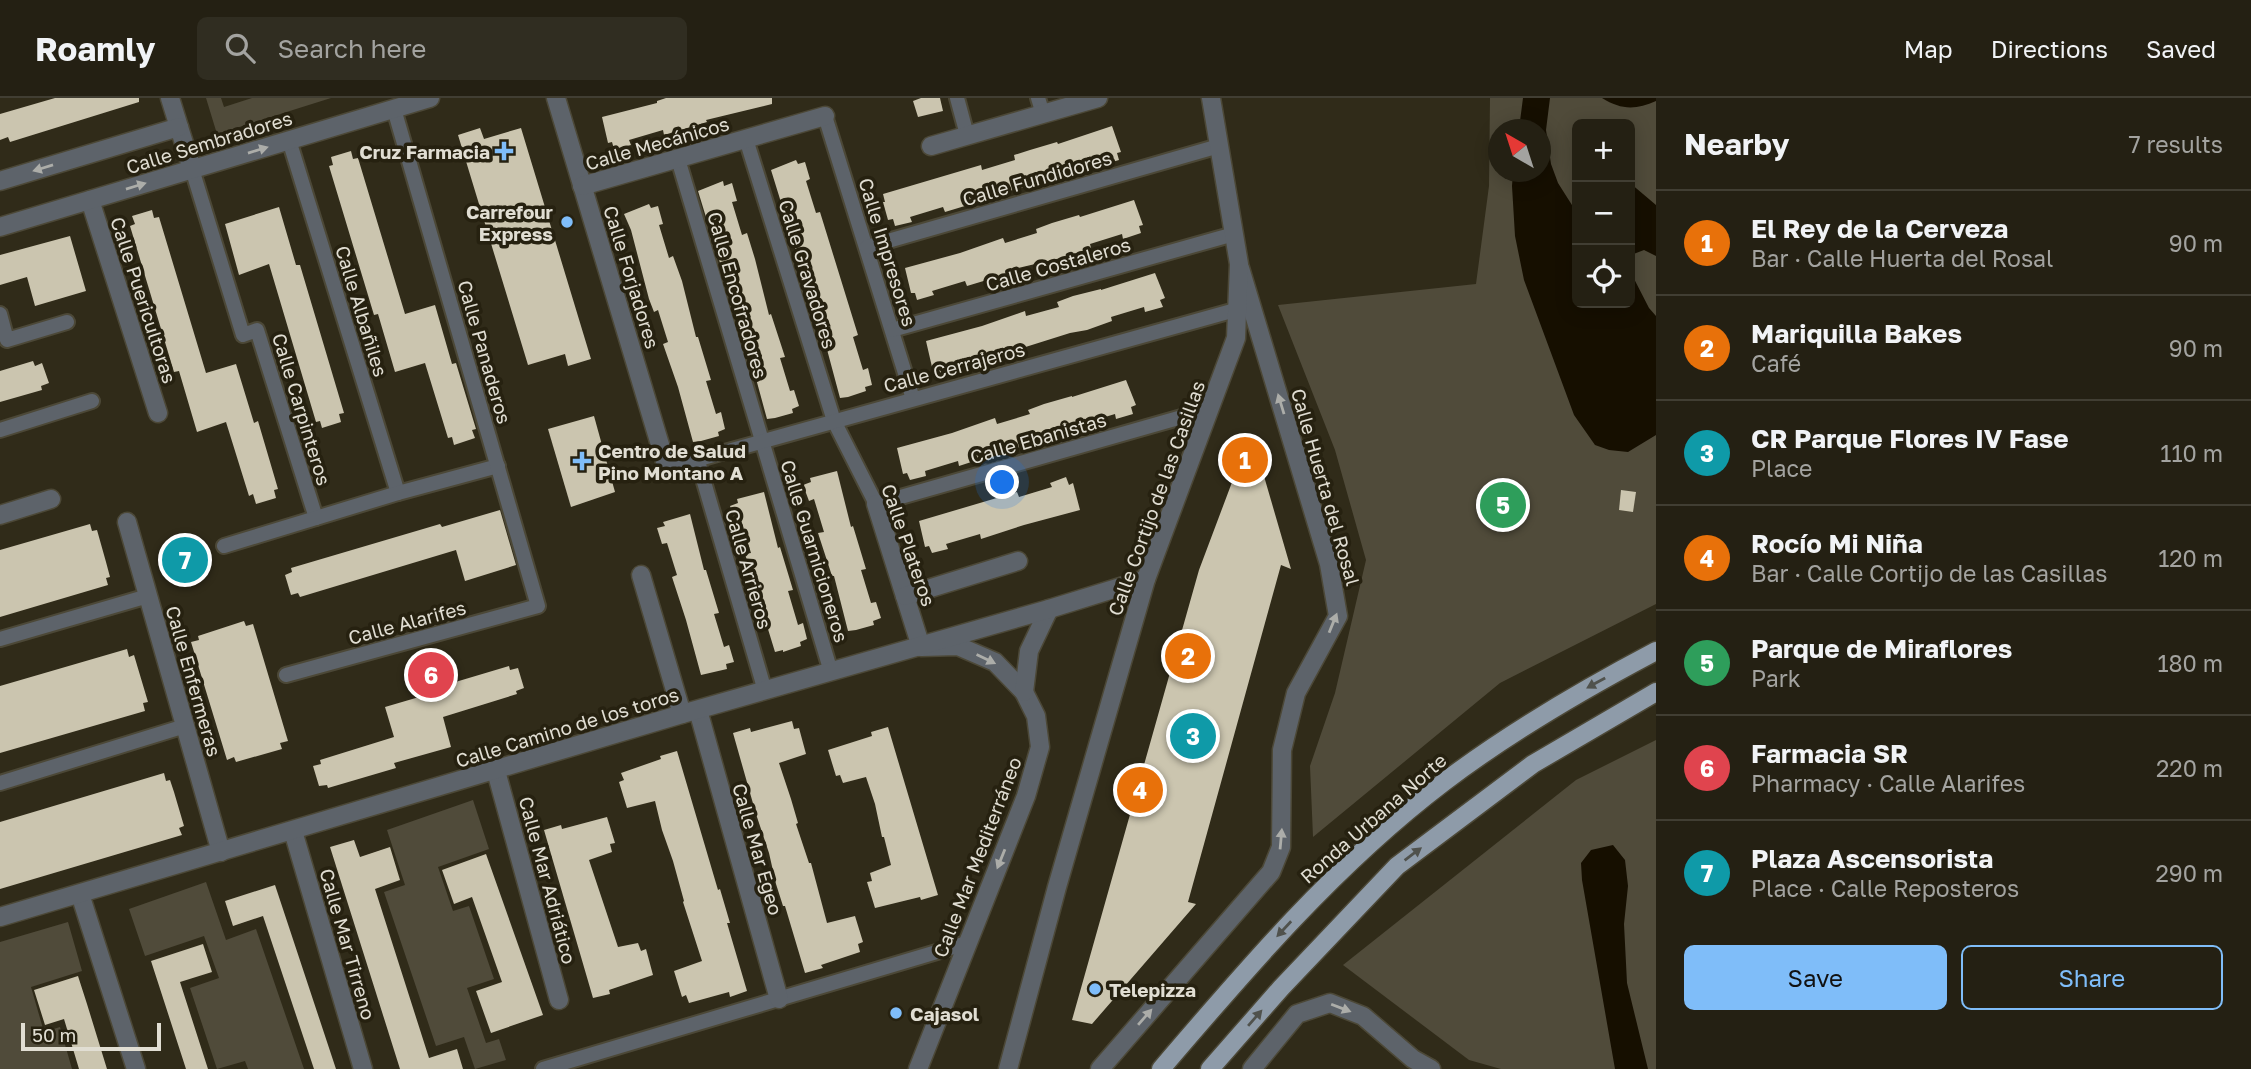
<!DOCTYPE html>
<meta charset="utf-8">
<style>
body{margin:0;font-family:"Golos Text",sans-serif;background:#302d21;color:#f1f3f6}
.controls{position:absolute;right:21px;top:21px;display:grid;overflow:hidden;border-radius:10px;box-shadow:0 4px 18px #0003}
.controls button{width:63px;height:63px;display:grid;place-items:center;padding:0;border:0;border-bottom:2px solid #413e33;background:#242013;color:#f1f3f6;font:35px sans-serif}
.compass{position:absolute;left:1488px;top:21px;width:63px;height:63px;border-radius:50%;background:#242013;box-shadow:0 4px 18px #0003;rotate:321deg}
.scale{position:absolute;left:21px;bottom:18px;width:140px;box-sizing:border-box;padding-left:7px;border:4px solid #e1ded3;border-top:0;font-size:19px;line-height:24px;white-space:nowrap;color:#e1ded3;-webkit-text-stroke:5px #262110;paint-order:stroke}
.you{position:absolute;left:1003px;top:385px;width:24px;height:24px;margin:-18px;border:5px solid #fff;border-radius:50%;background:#1a73e8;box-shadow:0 0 0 10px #1a73e833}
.badge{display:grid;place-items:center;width:46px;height:46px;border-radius:50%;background:#7fbdf9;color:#fff;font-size:23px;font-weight:700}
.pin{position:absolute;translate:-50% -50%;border:4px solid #fff;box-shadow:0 2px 7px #0006}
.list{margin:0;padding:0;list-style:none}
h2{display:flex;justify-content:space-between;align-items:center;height:91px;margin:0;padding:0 28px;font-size:30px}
h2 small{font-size:23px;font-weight:400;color:#a3a3a0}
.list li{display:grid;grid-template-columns:46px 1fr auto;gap:21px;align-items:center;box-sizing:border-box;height:105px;padding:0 28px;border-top:2px solid #413e33}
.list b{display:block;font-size:26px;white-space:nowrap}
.list p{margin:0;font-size:23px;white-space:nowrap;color:#a3a3a0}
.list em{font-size:23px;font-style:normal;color:#a3a3a0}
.actions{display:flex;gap:14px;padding:21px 28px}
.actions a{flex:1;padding:16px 0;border:2px solid #7fbdf9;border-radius:10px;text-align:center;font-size:24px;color:#7fbdf9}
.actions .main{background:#7fbdf9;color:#111}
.icon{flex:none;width:38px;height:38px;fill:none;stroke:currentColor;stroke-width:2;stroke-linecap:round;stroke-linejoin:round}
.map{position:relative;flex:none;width:1656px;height:971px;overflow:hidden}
header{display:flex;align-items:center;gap:42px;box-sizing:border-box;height:98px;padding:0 35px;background:#242013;border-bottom:2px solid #413e33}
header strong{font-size:33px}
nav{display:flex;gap:38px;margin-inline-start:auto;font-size:24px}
.search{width:490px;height:63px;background:#302d21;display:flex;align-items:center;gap:18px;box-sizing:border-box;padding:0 24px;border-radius:10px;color:#a3a3a0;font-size:26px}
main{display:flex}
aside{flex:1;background:#242013}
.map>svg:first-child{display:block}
</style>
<header>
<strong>Roamly</strong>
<div class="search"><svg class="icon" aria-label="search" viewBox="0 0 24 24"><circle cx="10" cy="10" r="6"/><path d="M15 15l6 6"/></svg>Search here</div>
<nav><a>Map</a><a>Directions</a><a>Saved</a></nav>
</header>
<main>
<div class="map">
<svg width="1656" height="971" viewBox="0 0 1656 971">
<rect width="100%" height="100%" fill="#302b19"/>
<g fill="#504b3a" fill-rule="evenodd">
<path d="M206,0H221L224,9L252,0H331L217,36Z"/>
<path d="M1490,0H1656V506L1500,585L1313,739L1310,668L1335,595L1366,462L1335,352L1278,207L1476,186L1489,88ZM1577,26H1630V205H1577ZM1498,32H1540V74H1498Z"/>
<path d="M1656,642V971H1501L1469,962L1343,867L1576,682Z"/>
<path d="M473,702L489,751L438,769L453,813L469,808L494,881L467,890L486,945L499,941L506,962L475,971L464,939L436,948L384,794L405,787L387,732Z"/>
<path d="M206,784L226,842L256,831L304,971H248L245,963L217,971L190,890L219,880L204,838L145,858L129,811Z"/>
<path d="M68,824L82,873L31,889L44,934L60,929L72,971H0V844Z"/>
</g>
<g fill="#160f00">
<path d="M1523,0H1550L1546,32L1551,66L1558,85L1577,115V205H1630V173L1649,210L1656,218V337L1628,354L1609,352L1595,347L1574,317L1524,182L1515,138L1512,88L1513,74H1540V32L1519,31Z"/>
<path d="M1602,0H1656V3C1636,12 1621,12 1602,0Z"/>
<path d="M1630,85L1656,107V158L1644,152L1631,157L1630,161Z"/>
<path d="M1613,747L1625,762L1628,788L1624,826L1627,885L1648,971H1615L1582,782L1581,765L1591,752Z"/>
</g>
<g fill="#cbc5af">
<path d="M55,0H139V4L10,44L8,39L0,42V16Z"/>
<path d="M666,0H772V6L706,22L707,24L664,37L663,32L629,42L631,47L614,51L612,44L608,45L602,19L657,5V3Z"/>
<path d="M921,0H940L943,13L918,19L913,3Z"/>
<path d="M1112,28L1121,54L1117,55L1119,62L1102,67L1100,63L1068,72L1069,77L987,99L988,101L945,114L943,109L910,119L912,124L895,128L893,121L888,122L883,104H885L883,96L981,67L982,72L1015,62L1014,57L1030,52L1057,44L1058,46Z"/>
<path d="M480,30L484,41L521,30L591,261L568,268L565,256L528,267L458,37Z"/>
<path d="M351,53L353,61L358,60L405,216L435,207L452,266L456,265L476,331L472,332L475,340L454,347L452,339L448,340L425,265L395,274L378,216L374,217L329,68L333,67L331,59Z"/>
<path d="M796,62L798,66L805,64L810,81L806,83L816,115L820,114L858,237L853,239L863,272L868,270L872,287L865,289L866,293L848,299L840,300L825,244L810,201L815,200L806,167L801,169L771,72Z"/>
<path d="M723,83L724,88L732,85L737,103L732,104L742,137L747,135L755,161L769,217L771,216L785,259L780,260L790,293L794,292L799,308L792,311L793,315L775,320L767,321L752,266L737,223L742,222L732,189L728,191L698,93Z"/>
<path d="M1134,102L1143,127L1139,128L1141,135L1123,141L1122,136L1090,146L1091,150L1065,159L1009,172L1010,175L967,188L965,183L932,193L934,197L917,202L915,195H911L905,170L960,155L1003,140L1005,145L1037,135L1036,131L1052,125L1079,117L1080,119Z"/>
<path d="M649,106L651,110L658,108L663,126L659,127L669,160L673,158L682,183L696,239H698L711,282L706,283L716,316L721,314L725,331L718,334L719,338L701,343L693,344L678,289L663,246L668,244L658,212L654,214L649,201L631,132L624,116Z"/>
<path d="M279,109L296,167H300L344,315L339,316L341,324L322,330L320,323L316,324L269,166L239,177L225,126Z"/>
<path d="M152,112L154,120L159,119L206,275L236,266L254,325L258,323L278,391L274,392L276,400L256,406L253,396L249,398L226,324L197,334L179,273L174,274L130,128L135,126L132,118Z"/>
<path d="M70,138L86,193L35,208L27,179L0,187V157Z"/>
<path d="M1155,175L1165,200L1160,202L1163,209L1145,214L1144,209L1111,219L1112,223L1087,232L1070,235L988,261L987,256L954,266L956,271L939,275L936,268L932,269L926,243L982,228L1025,213L1026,218L1059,209L1057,204L1073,198L1101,191V192Z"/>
<path d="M33,263L35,268L42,265L49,285L41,288L42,292L0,304V273Z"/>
<path d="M1126,282L1136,307L1131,309L1133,316L1116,321L1115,316L1082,326L1083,331L1058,339L1002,354L959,368L958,363L925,373L926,378L910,382L907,375L903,376L897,350L952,335L995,320L997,326L1030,316L1028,312L1044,306L1072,298V299Z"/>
<path d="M594,318L615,394L571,409L548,331Z"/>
<path d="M1243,355L1259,361L1291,471L1281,467L1188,804L1196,806L1092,926L1072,922L1199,472Z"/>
<path d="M837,373L851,429L853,428L866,471L861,472L871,505L876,504L881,520L873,523L874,527L856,532L848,533L834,478H832L818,435L824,434L814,401L809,403L803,387L811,384L810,380Z"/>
<path d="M1066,379L1069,387L1073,385L1080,412L1024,427L981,441L980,436L946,446L948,451L932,455L929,448L925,449L919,423L1017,394L1019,399L1052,389L1050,385Z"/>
<path d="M1621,392L1636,394L1633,414L1619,412Z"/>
<path d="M764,394L778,450L780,449L793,492L788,493L798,527L803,525L807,541L800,544L801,548L783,554V552L775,554L745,456L751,455L741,422L736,424L730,408L738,405L737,401Z"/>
<path d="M500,412L516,467L465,483L456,452L300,499L298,495L291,497L285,477L292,474L291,470L440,426L442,429Z"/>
<path d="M690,416L704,472H706L719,515L714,516L724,549L729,547L734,564L726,566L727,571L701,577L686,522L672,479L677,477L667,445L662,446L657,430L665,428L663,424Z"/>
<path d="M90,426L92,433L97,432L106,464L110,479L106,480L108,487L0,519V452Z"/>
<path d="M244,523L246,528L253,526L288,643L280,645L282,651L236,664L234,659L227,662L191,544L199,542L198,538Z"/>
<path d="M127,551L129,559L134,557L148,604L143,605L145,613L0,655V588Z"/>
<path d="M509,568L510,572L518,570L524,590L516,593L517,596L443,619L451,649L394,665L396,670L328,690L327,687L319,688L313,668L321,666L320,662L394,639L385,609L443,592L442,588Z"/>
<path d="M792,623L794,631L799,630L806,656L779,665L791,701L798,725L796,726L809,765H811L827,825L855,818L863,844L858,846L860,854L821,867L823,870L805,875L785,808H783L776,786L769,755L756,716L733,635L750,630L751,634Z"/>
<path d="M888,629L938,797L921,802L920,799L875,810L867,784L872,783L870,775L891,767L884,739H882L875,706L866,679L843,685L840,677L836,678L828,652L872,638L871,634Z"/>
<path d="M677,653L718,792L720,791L730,825H727L747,893L730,899L729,894L689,905L686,897L682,899L674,873L702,863L683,804L684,803L673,763L662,732L655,703L627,710L619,684L624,682L621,675L661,661L660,658Z"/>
<path d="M164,675L166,683L170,682L174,694L184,728L179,730L182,737L0,791V724Z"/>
<path d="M607,719L615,745L610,746L612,754L589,762L618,849L638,845L641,853L646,851L653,877L609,892L610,896L593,900L544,732L561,727L562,731Z"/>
<path d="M354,742L360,759L390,749L400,782L375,791L429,960L457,951L463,971H400L330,749Z"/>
<path d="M486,756L543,917L491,935L476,893L502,884L472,799L454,806L442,772Z"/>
<path d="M275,787L336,971H314L263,818L233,828L225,803Z"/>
<path d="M203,846L212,874L180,884L208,971H186L151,863Z"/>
<path d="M78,878L87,906L107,971H79L64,921L45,927L34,892Z"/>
</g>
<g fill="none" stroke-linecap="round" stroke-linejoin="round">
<defs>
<g id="pedestrian">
<path d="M957,0L967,37"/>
<path d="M1038,0L1043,16"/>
<path d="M825,18L913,301"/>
<path d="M746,41L834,323L876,406L1210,311"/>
<path d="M289,42L398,395"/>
<path d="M678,61L831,574"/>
<path d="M192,71L243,237L257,232L316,420"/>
<path d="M867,149L1219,48"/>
<path d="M0,216L7,242L67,224"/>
<path d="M892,232L1234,136"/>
<path d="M0,332L92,303"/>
<path d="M697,360L765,593"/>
<path d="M667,370L1246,209"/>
<path d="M224,448L398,395L498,368"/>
<path d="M0,541L148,498"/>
<path d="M286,577L538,508L394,11"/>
<path d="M0,685L185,628"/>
<path d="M543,971L967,845"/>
</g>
<g id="minor">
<path d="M170,0L192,71"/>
<path d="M556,0L667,370"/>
<path d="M931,48L1098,0"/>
<path d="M0,83L179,29"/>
<path d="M582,88L825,18"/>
<path d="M90,102L158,315"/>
<path d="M0,129L430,0"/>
<path d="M876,406L921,549L958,548L995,564L1024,594L1036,618L1040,649L1026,698L918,971"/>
<path d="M0,417L51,401"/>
<path d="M127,424L221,754"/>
<path d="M641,477L682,616"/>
<path d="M905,498L1018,463"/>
<path d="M1024,594L1029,553L1049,511"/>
<path d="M698,612L779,901"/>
<path d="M496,673L559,902"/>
<path d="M293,733L363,971"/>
<path d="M80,796L136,971"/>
<path d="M1100,971L1271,774L1281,749L1282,652L1296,595L1338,518L1329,466L1240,170"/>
<path d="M1252,971L1297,916L1330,905L1363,918L1413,961L1431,971"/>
</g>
<g id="tertiary">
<path d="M0,819L682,616L1049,511L1146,481"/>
<path d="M1008,971L1057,789L1146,481L1236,240L1239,166L1211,0"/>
</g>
<g id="primary">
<path d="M1161,971C1248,869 1336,766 1444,684C1510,634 1582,592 1656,553"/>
<path d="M1210,971L1281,890L1397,768L1533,666L1656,594"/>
</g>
</defs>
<use href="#pedestrian" stroke="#4c4837" stroke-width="18"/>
<use href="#minor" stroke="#4c4837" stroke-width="21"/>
<use href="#tertiary" stroke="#4c4837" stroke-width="21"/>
<use href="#primary" stroke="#4c4837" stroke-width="21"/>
<use href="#pedestrian" stroke="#5d636a" stroke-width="14"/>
<use href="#minor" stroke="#5d636a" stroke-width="18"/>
<use href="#tertiary" stroke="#5d636a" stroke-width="18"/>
<use href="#primary" stroke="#8e9ba9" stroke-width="18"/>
</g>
<defs><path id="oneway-solid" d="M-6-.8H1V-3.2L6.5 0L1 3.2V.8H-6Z" transform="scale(1.75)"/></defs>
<g fill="#acada9">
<use href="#oneway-solid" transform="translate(258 52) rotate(-17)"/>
<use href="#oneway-solid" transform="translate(43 70) rotate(163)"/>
<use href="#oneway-solid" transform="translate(136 88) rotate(-17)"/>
<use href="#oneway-solid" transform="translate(1281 306) rotate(-107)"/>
<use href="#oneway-solid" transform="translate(1333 525) rotate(-68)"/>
<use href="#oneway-solid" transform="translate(986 561) rotate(26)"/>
<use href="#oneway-solid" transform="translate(1281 741) rotate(-85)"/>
<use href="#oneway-solid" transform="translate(1001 761) rotate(112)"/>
<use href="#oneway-solid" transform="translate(1341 910) rotate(21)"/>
<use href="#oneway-solid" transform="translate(1145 919) rotate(-49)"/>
</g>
<g fill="#50524d">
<use href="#oneway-solid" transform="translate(1596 585) rotate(151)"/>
<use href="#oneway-solid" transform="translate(1413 756) rotate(-37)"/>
<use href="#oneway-solid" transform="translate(1284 831) rotate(133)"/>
<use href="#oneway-solid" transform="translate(1255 920) rotate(-49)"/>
</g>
<g fill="#7fbdf9" stroke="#262110" stroke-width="2.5">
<path d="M500.5 42.5h7v7h7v7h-7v7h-7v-7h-7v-7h7z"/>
<circle cx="567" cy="124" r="7"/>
<path d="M578.5 352.5h7v7h7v7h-7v7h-7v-7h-7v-7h7z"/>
<circle cx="1095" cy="891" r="7"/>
<circle cx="896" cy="915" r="7"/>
</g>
<g text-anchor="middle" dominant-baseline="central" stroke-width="7" stroke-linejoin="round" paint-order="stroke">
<g font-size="19" fill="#e1ded3" stroke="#262110">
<text transform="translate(209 44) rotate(-17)">Calle Sembradores</text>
<text transform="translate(657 45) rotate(-16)">Calle Mecánicos</text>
<text transform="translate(1037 80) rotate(-16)">Calle Fundidores</text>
<text transform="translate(888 154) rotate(73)">Calle Impresores</text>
<text transform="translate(1058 166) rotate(-16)">Calle Costaleros</text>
<text transform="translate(808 176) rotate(73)">Calle Gravadores</text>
<text transform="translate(632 179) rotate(73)">Calle Forjadores</text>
<text transform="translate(738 197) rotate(74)">Calle Encofradores</text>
<text transform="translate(144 202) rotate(72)">Calle Puericultoras</text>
<text transform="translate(362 213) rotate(73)">Calle Albañiles</text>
<text transform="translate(485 254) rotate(74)">Calle Panaderos</text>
<text transform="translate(954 269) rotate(-15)">Calle Cerrajeros</text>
<text transform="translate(302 311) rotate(73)">Calle Carpinteros</text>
<text transform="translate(1038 340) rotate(-16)">Calle Ebanistas</text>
<text transform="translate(1326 389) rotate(74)">Calle Huerta del Rosal</text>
<text transform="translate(1156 400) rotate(-70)">Calle Cortijo de las Casillas</text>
<text transform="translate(909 447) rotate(71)">Calle Plateros</text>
<text transform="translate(815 453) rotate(73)">Calle Guarnicioneros</text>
<text transform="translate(749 471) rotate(74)">Calle Arrieros</text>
<text transform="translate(407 524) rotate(-15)">Calle Alarifes</text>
<text transform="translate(194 583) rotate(74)">Calle Enfermeras</text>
<text transform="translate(567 629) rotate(-17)">Calle Camino de los toros</text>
<text transform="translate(1373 720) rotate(-41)">Ronda Urbana Norte</text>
<text transform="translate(758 751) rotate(74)">Calle Mar Egeo</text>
<text transform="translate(977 759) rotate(-69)">Calle Mar Mediterráneo</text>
<text transform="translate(548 782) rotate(75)">Calle Mar Adriático</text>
<text transform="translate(348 846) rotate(74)">Calle Mar Tirreno</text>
</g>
<g font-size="19" font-weight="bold" fill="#e1ded3" stroke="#262110" text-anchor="start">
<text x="490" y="53" text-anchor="end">Cruz Farmacia</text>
<text x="553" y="113" text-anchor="end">Carrefour<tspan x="553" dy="22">Express</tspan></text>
<text x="598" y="352">Centro de Salud<tspan x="598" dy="22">Pino Montano A</tspan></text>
<text x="1109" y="891">Telepizza</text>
<text x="910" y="915">Cajasol</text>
</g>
</g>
</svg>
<div class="controls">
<button>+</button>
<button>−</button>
<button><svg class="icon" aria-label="locate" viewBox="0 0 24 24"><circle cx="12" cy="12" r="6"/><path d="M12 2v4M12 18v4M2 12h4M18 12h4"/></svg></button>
</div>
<svg class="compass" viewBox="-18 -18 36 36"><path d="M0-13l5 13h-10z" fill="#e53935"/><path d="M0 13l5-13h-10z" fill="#a3a3a0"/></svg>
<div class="scale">50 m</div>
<div class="you"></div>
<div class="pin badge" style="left:1245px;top:362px;background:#e8710a">1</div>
<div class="pin badge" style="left:1188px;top:558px;background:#e8710a">2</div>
<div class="pin badge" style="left:1193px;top:638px;background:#0f9aa8">3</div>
<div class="pin badge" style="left:1140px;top:692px;background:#e8710a">4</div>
<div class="pin badge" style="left:1503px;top:407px;background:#2e9e5b">5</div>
<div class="pin badge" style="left:431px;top:577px;background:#e0444e">6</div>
<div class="pin badge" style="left:185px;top:462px;background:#0f9aa8">7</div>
</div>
<aside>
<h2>Nearby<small>7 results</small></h2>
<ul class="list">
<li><span class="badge" style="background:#e8710a">1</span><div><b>El Rey de la Cerveza</b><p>Bar · Calle Huerta del Rosal</p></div><em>90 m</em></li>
<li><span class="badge" style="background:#e8710a">2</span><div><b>Mariquilla Bakes</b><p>Café</p></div><em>90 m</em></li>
<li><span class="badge" style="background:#0f9aa8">3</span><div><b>CR Parque Flores IV Fase</b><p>Place</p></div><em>110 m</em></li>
<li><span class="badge" style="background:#e8710a">4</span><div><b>Rocío Mi Niña</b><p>Bar · Calle Cortijo de las Casillas</p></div><em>120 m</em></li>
<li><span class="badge" style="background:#2e9e5b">5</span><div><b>Parque de Miraflores</b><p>Park</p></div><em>180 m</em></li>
<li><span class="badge" style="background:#e0444e">6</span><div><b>Farmacia SR</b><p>Pharmacy · Calle Alarifes</p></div><em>220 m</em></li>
<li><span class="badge" style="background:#0f9aa8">7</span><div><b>Plaza Ascensorista</b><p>Place · Calle Reposteros</p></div><em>290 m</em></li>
</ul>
<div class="actions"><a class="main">Save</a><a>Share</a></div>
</aside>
</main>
